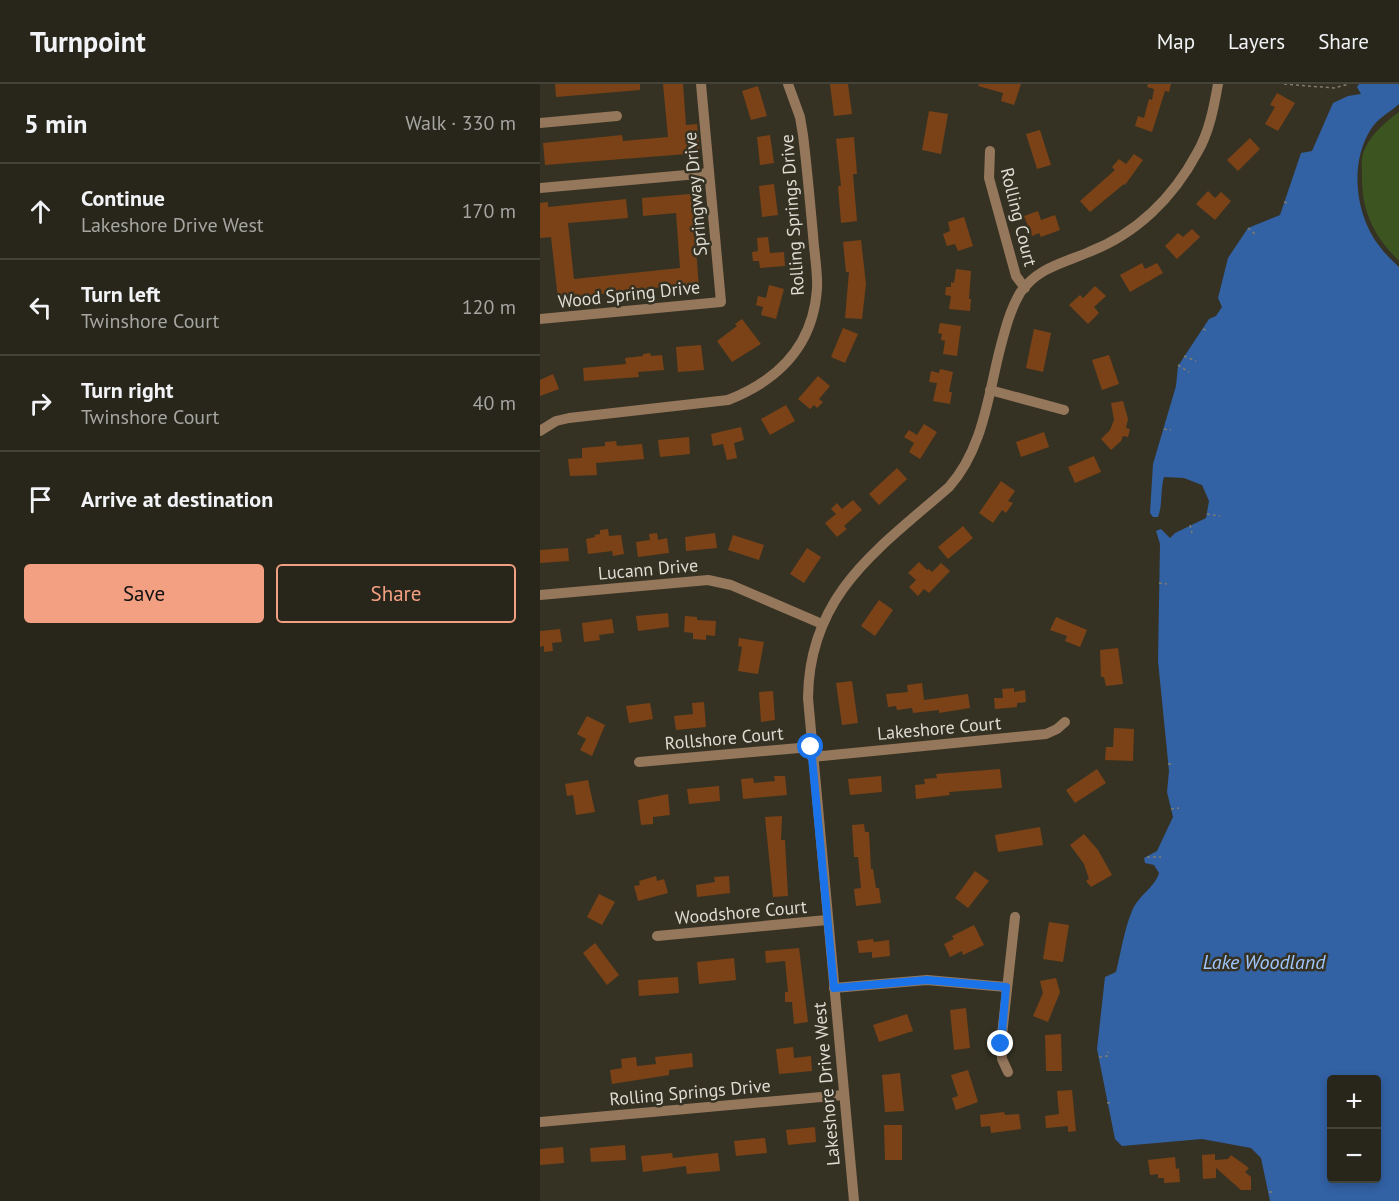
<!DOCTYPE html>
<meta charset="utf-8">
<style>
body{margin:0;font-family:"PT Sans",sans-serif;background:#343227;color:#f1f3f6}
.controls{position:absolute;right:18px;bottom:18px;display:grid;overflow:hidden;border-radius:6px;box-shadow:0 3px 9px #0003}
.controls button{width:54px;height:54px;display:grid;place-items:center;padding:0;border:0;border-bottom:2px solid #444339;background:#28261a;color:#f1f3f6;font:30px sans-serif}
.stop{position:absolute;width:18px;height:18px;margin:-14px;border:4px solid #1a73e8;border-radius:50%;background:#fff}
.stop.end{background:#1a73e8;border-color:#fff;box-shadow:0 2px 6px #0008}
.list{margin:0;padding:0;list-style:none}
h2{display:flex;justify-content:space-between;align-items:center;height:78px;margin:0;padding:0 24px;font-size:26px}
h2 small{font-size:20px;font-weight:400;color:#a5a5a2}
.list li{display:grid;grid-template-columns:39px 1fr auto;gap:18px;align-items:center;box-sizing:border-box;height:96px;padding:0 24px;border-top:2px solid #444339}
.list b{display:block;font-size:22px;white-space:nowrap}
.list p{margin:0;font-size:20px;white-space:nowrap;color:#a5a5a2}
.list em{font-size:20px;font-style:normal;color:#a5a5a2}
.actions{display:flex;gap:12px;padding:18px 24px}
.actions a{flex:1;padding:14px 0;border:2px solid #f39f82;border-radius:6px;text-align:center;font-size:21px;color:#f39f82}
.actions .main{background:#f39f82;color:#111}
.icon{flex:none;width:33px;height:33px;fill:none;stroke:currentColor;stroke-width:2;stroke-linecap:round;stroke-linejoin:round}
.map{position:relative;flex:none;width:859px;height:1117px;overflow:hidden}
header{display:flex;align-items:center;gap:36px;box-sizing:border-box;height:84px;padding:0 30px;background:#28261a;border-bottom:2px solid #444339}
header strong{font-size:28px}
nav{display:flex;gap:33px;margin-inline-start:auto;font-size:21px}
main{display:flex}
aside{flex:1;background:#28261a}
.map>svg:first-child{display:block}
</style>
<header>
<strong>Turnpoint</strong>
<nav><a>Map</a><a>Layers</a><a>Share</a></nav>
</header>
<main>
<aside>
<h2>5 min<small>Walk · 330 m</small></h2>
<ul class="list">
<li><svg class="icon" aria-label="ahead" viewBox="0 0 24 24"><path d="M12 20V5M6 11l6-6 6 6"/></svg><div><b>Continue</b><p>Lakeshore Drive West</p></div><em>170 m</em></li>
<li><svg class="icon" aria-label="left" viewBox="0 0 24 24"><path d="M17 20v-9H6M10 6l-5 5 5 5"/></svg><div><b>Turn left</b><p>Twinshore Court</p></div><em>120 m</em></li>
<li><svg class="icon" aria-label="right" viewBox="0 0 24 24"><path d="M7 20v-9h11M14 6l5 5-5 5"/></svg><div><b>Turn right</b><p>Twinshore Court</p></div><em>40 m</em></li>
<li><svg class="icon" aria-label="arrive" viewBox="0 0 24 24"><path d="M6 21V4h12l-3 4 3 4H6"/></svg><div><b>Arrive at destination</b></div></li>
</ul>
<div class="actions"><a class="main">Save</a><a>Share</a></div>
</aside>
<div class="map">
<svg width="859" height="1117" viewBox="0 0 859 1117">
<rect width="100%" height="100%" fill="#363223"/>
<path fill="#3b5420" d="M859,28V177C833,151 821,126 822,89C822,84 821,76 823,70C828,53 845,38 859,28Z"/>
<path fill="#3261a4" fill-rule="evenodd" d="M819,0H859V20C850,28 837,35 831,45C809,79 815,132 840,163C845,170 853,177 859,183V1117H730L721,1074L711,1064L662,1055L582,1062L575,1055L557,965L565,893L576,888C581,868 584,846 592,827C598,812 615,803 619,789L614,781L605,779L604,774L617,767L633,733L627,708L629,687L618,577L620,460L616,447L621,445L630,454L635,449L666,434L669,417L662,401L644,394L624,393C620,406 623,420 618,433H613L610,429L613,380L636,302L638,282L669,235L676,232L682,223L678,214L688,174L708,144L740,131L761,69L772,67L793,19L808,12L821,10L817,3ZM792,996H836V1094H792Z"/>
<g fill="#7a4216">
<path d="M15,0H100V6L16,13Z"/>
<path d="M123,0H143L146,41L157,40L160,69L5,81L3,59L82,51L83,57L128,53Z"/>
<path d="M290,0H308L312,30L294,32Z"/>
<path d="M439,0H481L474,21L461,17L463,9L438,2Z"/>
<path d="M608,0H631L629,8L625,7L612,48L595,42L598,32L604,34L609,15L612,16L614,5L607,3Z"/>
<path d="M218,2L227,32L211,36L202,7Z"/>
<path d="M737,9L755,19L738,47L725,40L735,23L730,21Z"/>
<path d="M389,27L408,30L401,70L382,66Z"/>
<path d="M500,46L511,81L497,85L486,50Z"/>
<path d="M230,51L234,79L220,81L217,53Z"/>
<path d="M314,53L317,90H313L317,137L301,139L298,102H301L296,55Z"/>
<path d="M710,54L720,65L698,87L687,76Z"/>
<path d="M594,70L603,76L585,101L584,100L550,128L540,117L575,86L572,83L579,75L586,80Z"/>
<path d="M234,100L238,131L222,133L219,102Z"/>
<path d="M668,107L675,114L681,108L691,117L675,136L656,120Z"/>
<path d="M161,109L163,127L153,128L159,203L142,205L141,201L18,215L11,153L0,154V119L8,118V123L86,115L88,134L28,139L34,195L140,184L136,129L103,132L102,114Z"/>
<path d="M498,127L501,136L515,131L520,146L501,153L499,149L492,152L484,132Z"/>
<path d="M424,133L433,162L418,167L415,160L407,162L403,150L410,147L408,138Z"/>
<path d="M652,145L660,153L637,175L625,162L638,149L643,153Z"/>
<path d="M228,153L230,169L244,168L245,182L220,184L219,177H213L212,168L218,167L217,154Z"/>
<path d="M321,156L326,200L322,235L305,234L309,188H306L303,158Z"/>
<path d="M602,179L605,185L617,179L623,189L590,208L580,191Z"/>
<path d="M416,185L431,187L429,215H431L430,227L409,225L411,212L405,211L406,203H411V198L414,199Z"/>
<path d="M229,201L244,205L236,235L221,231L223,223L216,221L218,212L226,214Z"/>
<path d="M555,202L566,212L554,223L559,229L548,240L529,221L540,211L543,214Z"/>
<path d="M202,235L221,260L192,278L177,257L197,242L195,240Z"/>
<path d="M400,239L421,242L417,272L403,270L405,257L401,256L402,250L398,249Z"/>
<path d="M303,244L318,250L305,279L291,273Z"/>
<path d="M494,245L511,249L503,288L486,284Z"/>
<path d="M161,261L164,286L138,288L136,263Z"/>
<path d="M110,269L111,272L122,271L124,286L98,288L99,293L44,297L43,284L86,280L85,274L103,272V270Z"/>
<path d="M569,271L579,300L562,306L552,276Z"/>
<path d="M400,285L413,288L409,308H412L410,320L393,317L397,299L389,298L391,287L399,289Z"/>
<path d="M13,290L19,305L0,312V296Z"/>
<path d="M278,292L290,302L279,315L283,318L277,324L274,321L270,325L258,315Z"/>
<path d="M583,317L588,335L586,344L590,345L588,353L583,352L581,357L571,366L561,355L570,346L574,336L571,319Z"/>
<path d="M246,321L255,337L230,351L221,335Z"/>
<path d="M384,340L397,348L380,375L369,368L374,359L364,353L369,346L377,351Z"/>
<path d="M201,343L204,356L194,359L197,374L187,376L183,360L173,362L171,350Z"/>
<path d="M504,348L509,363L481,373L476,358Z"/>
<path d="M149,353L150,370L120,373L118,356Z"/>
<path d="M76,357L77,362L102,360L104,375L56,379L57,391L30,392L28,375L42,374V364L65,362V358Z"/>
<path d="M554,372L561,388L535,399L528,383Z"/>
<path d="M357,384L367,395L339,421L329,410Z"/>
<path d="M461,397L475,407L468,417L473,419L466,429L462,426L453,439L439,429Z"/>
<path d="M313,416L322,426L304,442L307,445L297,453L285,439L296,430L291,425L297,419L302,425Z"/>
<path d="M423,442L433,454L408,475L398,463Z"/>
<path d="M68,445L69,452L81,451L84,470L73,472L72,467L48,470L46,455L55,453V451L60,450V446Z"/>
<path d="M117,449L118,456L127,454L129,469L98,473L96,458L110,456L109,450Z"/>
<path d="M175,449L177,464L146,467L145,453Z"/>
<path d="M193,451L224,461L219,476L188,466Z"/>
<path d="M28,464L29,477L0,479V466Z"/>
<path d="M267,464L281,473L264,499L250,490Z"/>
<path d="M379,478L387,486L389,485L392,488L401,479L410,487L389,509L384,505L378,512L369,503L376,496L368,489Z"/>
<path d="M339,516L353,526L335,552L321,542Z"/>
<path d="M128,529L129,543L98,547L96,532Z"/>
<path d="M145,532L157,533V536L176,537L175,552L166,551V556L153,555V549L144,548Z"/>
<path d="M516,533L547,546L540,563L525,557L527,552L510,546Z"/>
<path d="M72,535L74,549L59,551L60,556L44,558L42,539Z"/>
<path d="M20,545L22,558L12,559L13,567L4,568V562L0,563V547Z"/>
<path d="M199,554L224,558L218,590L198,587L202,563L198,562Z"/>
<path d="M578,564L583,600L566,602L564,593H561L560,566Z"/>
<path d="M312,597L318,639L302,641L296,599Z"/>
<path d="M382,599L384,616L428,610L430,624L399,629V626L373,629L372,624L357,626L356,622L348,623L346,610L368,608L367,601Z"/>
<path d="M474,604V608L485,606L486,618L477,619V623L455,625L454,614H463L462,605Z"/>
<path d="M233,607L235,636L221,638L219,608Z"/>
<path d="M164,618L166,643L136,646L134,632L153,630L152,619Z"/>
<path d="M110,619L113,635L89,639L86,622Z"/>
<path d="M47,632L65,641L52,672L40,666L46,655L37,650Z"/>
<path d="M574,644L594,645L593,677L565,676L566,663H573Z"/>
<path d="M460,685L462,704L409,708L410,711L376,715L375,701L385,700L384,695L397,694L396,690Z"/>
<path d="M557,685L566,699L535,719L526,706Z"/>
<path d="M234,692H245L247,711L203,715L201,695L213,694L214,699L235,697Z"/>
<path d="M341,692L342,708L310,711L308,695Z"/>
<path d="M48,696L55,728L36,731L33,711L27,712L25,700Z"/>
<path d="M179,702L180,717L149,720L147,705Z"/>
<path d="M128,710L130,731L113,733V740L101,741L98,716Z"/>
<path d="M242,732L241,756H245L248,812L233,813L225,733Z"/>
<path d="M324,740L325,748H329L331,785H333L336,804H339L341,819L316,822L314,805L321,804L318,773H314L312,741Z"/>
<path d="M500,743L503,761L458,768L455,751Z"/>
<path d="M544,750L558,766L572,791L551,803L546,797L549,795L544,780L530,761Z"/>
<path d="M435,787L449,797L428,824L415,814Z"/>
<path d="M116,792L117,797L124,795L128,809L98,817L94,802L100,801L99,797Z"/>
<path d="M189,792L190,809L157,813L156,801L175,798L174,793Z"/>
<path d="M59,810L75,818L62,841L47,833Z"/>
<path d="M509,838L529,841L523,878L503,875Z"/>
<path d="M434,841L444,861L423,871L422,867L410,873L404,860L414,855L412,852Z"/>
<path d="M333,855L334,858L349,856L350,872L332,874V868L319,869L317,857Z"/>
<path d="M55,859L79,891L67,901L43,869Z"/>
<path d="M259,864L268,938L254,940L252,918H245V908H248L245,877L226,879L225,867Z"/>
<path d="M194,874L196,896L159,900L157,878Z"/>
<path d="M138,893L139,909L99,912L98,896Z"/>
<path d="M516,894L520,908L508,938L493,932L503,909L500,897Z"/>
<path d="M426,924L430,964L414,966L410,926Z"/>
<path d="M367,930L373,947L339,958L333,941Z"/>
<path d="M521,950L522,987H506L505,951Z"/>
<path d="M253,963L254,974L271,972L272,987L239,990L236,965Z"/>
<path d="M152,969L153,983L129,986V991L72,1000L70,986L82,984L81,975L96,973L97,982L116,980L115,973Z"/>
<path d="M428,986L438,1018L416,1026L412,1014L418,1012L411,991Z"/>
<path d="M360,989L364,1027L345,1028L342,991Z"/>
<path d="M532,1006L536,1047L528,1048V1042L506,1044L505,1032L519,1030L517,1007Z"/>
<path d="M464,1028L465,1031L479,1030L481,1045L451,1049L450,1042L441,1043L440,1031Z"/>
<path d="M344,1041H362V1076H345Z"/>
<path d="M275,1043L276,1058L248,1061L246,1046Z"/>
<path d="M225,1054L227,1069L196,1072L194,1057Z"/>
<path d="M85,1061L86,1076L51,1078L50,1064Z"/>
<path d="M23,1063L24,1079L0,1081V1065Z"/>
<path d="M132,1069L133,1074L178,1069L180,1087L147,1090L146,1082L103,1088L101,1072Z"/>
<path d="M675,1070V1076L688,1075L691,1071L709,1084L705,1088L711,1093V1106H701L676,1084V1094L663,1095L662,1071Z"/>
<path d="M635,1073L636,1085L639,1084L640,1098L624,1099V1094H618V1090L610,1091L608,1076Z"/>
</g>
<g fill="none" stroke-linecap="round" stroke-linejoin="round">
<g stroke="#7f7c6f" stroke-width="1.5" stroke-dasharray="3 3" stroke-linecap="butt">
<path d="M744,0L794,4L809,0"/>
<path d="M744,118L748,119"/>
<path d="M708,144L715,150"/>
<path d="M663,245L668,247"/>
<path d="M644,272L656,277"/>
<path d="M638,281L649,288"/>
<path d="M624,345L631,346"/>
<path d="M667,430L680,432"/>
<path d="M650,441L652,449"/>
<path d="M619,499L627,500"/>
<path d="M628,680H634"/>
<path d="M631,725L639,724"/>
<path d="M607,773H621"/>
<path d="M559,973L568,972V968"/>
<path d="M567,1019L573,1018"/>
<path d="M729,1108H732"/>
</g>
<g stroke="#95775c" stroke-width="10">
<path d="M0,39L77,32"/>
<path d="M450,67L449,94L476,192L485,204"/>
<path d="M0,104L169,89"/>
<path d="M0,235L181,218L161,0"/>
<path d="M450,306L524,326"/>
<path d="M0,347L16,337L29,334L188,316C239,296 273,262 277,205C278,188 274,168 273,151C270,117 267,84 263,51L260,33L248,0"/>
<path d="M0,511L168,496L191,501L282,540"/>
<path d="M272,673L506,650L517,645L525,638"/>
<path d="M99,678L271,663"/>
<path d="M117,852L287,836"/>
<path d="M294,904L387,896L466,903"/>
<path d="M468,988L462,975L461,960L475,833"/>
<path d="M0,1038L304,1011"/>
<path d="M314,1117L268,614C269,510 338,465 409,403C443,365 448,312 460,265C465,246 470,226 480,209C497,184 523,179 549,168C596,150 633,114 657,69C669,49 674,23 678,0"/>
</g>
</g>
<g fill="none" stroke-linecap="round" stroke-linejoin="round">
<path stroke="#1a73e8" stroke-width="8" d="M271,663L294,904L387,896L466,903L461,960"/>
</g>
<g text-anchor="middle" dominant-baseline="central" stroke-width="5" stroke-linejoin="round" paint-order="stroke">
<g font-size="18" fill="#dedcd3" stroke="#363223">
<text transform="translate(155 110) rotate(-95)">Springway Drive</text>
<text transform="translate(252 131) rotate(-94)">Rolling Springs Drive</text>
<text transform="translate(479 133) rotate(76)">Rolling Court</text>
<text transform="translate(89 210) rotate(-6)">Wood Spring Drive</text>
<text transform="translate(108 485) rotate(-5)">Lucann Drive</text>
<text transform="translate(399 644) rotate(-5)">Lakeshore Court</text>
<text transform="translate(184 654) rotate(-5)">Rollshore Court</text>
<text transform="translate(201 828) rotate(-5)">Woodshore Court</text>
<text transform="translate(286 1000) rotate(-95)">Lakeshore Drive West</text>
<text transform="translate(150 1008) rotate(-5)">Rolling Springs Drive</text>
</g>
<g font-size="20" font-style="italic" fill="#a0c6fe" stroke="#363223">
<text x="724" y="878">Lake Woodland</text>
</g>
</g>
</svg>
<div class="controls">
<button>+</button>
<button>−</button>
</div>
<div class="stop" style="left:271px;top:663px"></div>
<div class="stop end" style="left:461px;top:960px"></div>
</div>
</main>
